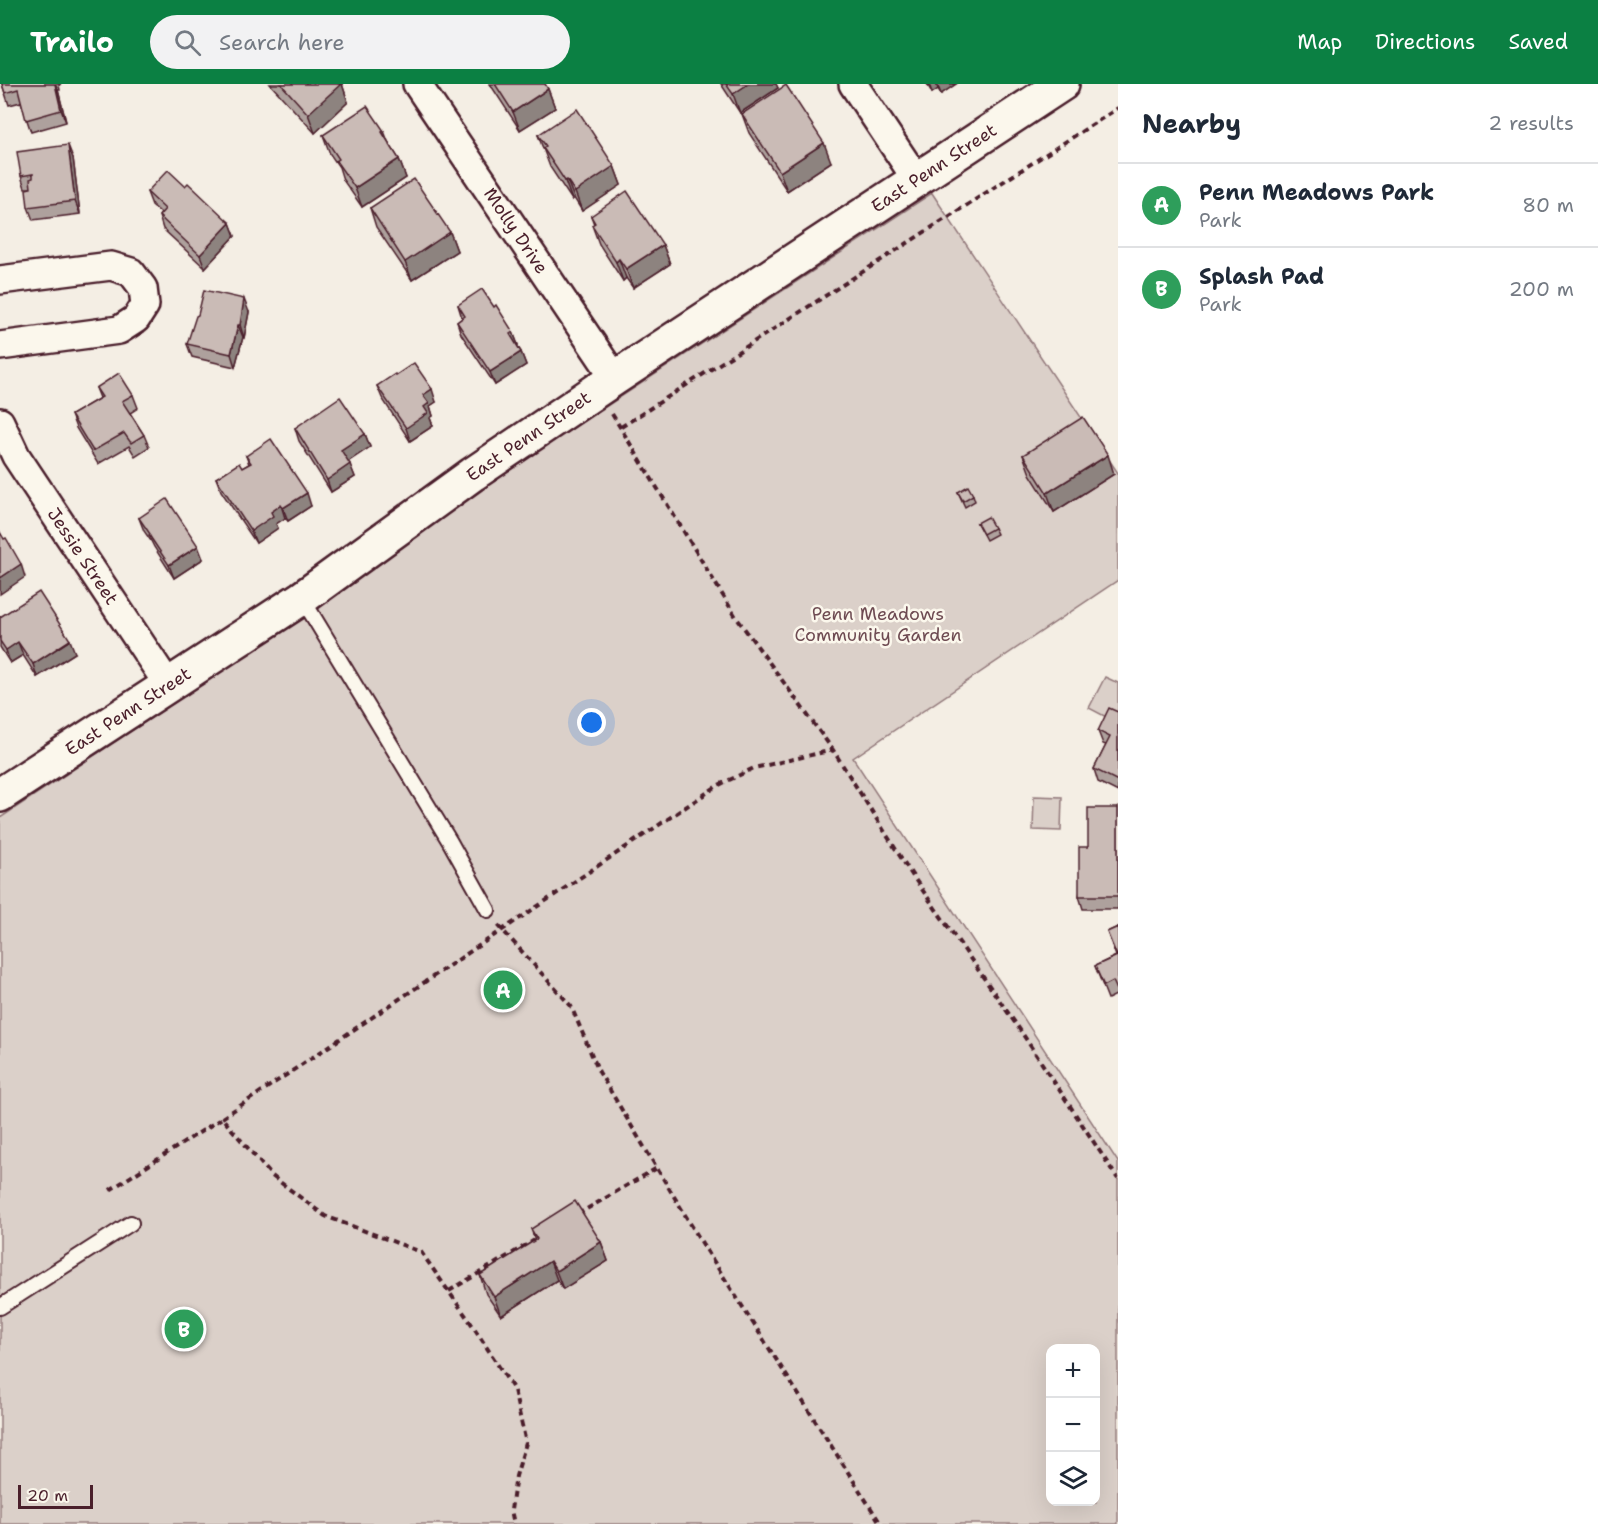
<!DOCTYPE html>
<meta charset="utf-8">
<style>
body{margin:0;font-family:"Shantell Sans",sans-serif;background:#f2f2f3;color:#1f2937}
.controls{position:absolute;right:18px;bottom:18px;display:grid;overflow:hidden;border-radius:12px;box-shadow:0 6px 24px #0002}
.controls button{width:54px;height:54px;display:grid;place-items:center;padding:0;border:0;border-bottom:2px solid #e0e1e3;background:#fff;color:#1f2937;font:30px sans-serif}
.scale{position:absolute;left:18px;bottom:15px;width:75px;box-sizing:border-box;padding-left:6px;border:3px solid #4a1f2b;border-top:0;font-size:16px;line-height:21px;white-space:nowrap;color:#4a1f2b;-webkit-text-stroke:4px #fbf7ec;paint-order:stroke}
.you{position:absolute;left:592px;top:639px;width:21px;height:21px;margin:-15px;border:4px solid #fff;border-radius:50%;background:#1a73e8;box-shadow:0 0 0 9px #1a73e833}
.badge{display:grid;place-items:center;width:39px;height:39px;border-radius:50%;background:#0b8043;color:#fff;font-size:20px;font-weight:700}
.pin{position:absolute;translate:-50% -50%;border:3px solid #fff;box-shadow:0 2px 6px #0006}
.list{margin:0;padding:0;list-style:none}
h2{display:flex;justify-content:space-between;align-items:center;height:78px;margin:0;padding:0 24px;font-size:26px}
h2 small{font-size:20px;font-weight:400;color:#747a83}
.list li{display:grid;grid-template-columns:39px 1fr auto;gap:18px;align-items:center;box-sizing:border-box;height:84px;padding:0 24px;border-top:2px solid #e0e1e3}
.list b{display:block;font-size:22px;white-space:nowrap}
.list p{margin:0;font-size:20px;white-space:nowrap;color:#747a83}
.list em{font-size:20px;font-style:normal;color:#747a83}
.icon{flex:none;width:33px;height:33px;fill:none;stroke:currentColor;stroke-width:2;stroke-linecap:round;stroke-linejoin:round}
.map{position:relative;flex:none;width:1118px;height:1440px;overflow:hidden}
header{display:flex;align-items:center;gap:36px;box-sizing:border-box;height:84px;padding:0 30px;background:#0b8043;color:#fff}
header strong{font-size:28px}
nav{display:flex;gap:33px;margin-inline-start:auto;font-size:21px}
.search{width:420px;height:54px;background:#f2f2f3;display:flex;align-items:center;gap:15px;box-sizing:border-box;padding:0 21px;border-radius:33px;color:#747a83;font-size:22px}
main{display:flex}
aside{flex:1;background:#fff}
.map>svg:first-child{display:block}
</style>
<header>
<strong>Trailo</strong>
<div class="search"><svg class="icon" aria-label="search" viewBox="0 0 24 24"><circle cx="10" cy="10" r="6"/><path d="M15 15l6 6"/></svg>Search here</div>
<nav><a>Map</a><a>Directions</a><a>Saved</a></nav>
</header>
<main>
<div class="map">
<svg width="1118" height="1440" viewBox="0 0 1118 1440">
<rect width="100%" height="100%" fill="#f4eee4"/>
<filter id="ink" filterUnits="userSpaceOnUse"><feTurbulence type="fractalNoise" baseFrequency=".0167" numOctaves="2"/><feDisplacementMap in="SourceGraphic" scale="12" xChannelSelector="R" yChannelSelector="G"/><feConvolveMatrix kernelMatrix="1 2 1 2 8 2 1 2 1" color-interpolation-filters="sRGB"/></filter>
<g filter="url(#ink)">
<g fill="#dbd0c9" stroke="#92787a" stroke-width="1.5" fill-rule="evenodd">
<path d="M932,109L1118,389V496L853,674L1118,1078V1440H0V734L299,536L506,388ZM1050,1264H1096V1418H1050Z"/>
<path d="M1105,593L1118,599V632L1114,637L1089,624Z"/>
<path d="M1034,712L1062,713L1061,747L1033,746Z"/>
</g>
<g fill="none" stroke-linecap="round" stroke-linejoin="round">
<defs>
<g id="lane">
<path d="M302,514L450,758L488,826"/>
<path d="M0,1223L131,1139"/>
</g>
<g id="street">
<path id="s1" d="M417,0L615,294"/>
<path d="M853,0L917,96"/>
<path d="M0,196L111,182L131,188L143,204L145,221L136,235L119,246L0,262"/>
<path id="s2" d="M0,338L16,372L169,602"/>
</g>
<g id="secondary">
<path id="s3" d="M0,711L302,514L473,390L615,294L1062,0"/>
</g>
</defs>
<use href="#lane" stroke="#4a1f2b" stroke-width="18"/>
<use href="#street" stroke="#4a1f2b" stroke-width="32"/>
<use href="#secondary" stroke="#4a1f2b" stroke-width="38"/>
<g stroke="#4a1f2b" stroke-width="4" stroke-dasharray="6 4.5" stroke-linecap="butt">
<path d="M612,330L736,533L833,666L912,791L1018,943L1118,1095"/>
<path d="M621,343L1118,24"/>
<path d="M498,841L571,922L599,988L702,1159L881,1440"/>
<path d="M222,1034L717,702L754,684L833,666"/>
<path d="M110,1106L222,1034L272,1092L325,1132L421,1168L473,1242L514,1306L526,1359L516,1392L511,1426L514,1440"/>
<path d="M578,1130L657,1084"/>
<path d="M449,1207L538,1154"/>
</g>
<use href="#lane" stroke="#fbf7ec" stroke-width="14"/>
<use href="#street" stroke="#fbf7ec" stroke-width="27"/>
<use href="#secondary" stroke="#fbf7ec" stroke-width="33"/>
</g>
<g fill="#aea19d" stroke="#4a1f2b" stroke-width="1.5">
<path d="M2,0H61L59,1L60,6H58L66,38L31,48L21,18L9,21Z"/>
<path d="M270,0H342L348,18L315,49Z"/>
<path d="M490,0H545L548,5L555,24L520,46Z"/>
<path d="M721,0H776L778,4L740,29Z"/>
<path d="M927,0H956L941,10L938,5L932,9Z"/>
<path d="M742,30L831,78L787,107L749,49Z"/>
<path d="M323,51L389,59L399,75L406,94L362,123L343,96L339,83L330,70Z"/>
<path d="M538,51L614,82L621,101L582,127L574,114L572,116L550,83Z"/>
<path d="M73,74L80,130L33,136L28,123L31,104H25L21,92Z"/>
<path d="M185,102L230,139L235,152L205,184L163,145L159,132L161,129L152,121L147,108Z"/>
<path d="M370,124L450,148L457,167L412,196L376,143Z"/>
<path d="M591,132L663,161L670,180L633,204L626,194L623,197L599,160L592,141L594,140Z"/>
<path d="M458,221L494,223L513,248L518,261H517L521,268L526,281L495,301L461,250L457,238L462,234Z"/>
<path d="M249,228L244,254L243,253L235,283L192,273L187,260Z"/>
<path d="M396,291L436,318L430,322L433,332L430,334L433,342L410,357L382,314L377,302Z"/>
<path d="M96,304L133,311L138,324L130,329L144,351L149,363L135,372L129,362L98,380L76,344L71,331L100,314Z"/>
<path d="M295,344L365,350L370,363L348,377L355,393L331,408L299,357Z"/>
<path d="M1023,371L1114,390L1054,428L1030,390Z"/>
<path d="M246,372L311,422L288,437L285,434L276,440L278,444L256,459L221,407L216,394L242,384L249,380Z"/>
<path d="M958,408L973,411L975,417L965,423Z"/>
<path d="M139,434L203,475L174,494L154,463L151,457L144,447Z"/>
<path d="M977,439L994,444L997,450L986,456Z"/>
<path d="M0,533L75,569L37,593L23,571L10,579L0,563Z"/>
<path d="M1118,628V708L1098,698L1094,685L1106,661L1103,660L1098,647Z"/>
<path d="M1118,724V825H1083L1079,812L1088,763Z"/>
<path d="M1118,843V910L1108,915L1095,882L1116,872L1107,848Z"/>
<path d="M531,1145L601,1158L608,1177L563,1205L557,1196L501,1232L486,1210L480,1191L535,1156Z"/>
</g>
<g fill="#8d837f" stroke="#4a1f2b" stroke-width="1.5">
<path d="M55,0L58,6L66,38L61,26Z"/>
<path d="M337,0H342L348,18L315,49L308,30Z"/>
<path d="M748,0H776L778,4L740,29L733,10Z"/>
<path d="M929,0H936L938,5L932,9Z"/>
<path d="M937,0H956L941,10Z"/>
<path d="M548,5L555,24L520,46L513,28Z"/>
<path d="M384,47L391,65L382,48Z"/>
<path d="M824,59L831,78L787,107L780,88Z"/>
<path d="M68,61L73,74L80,130L75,117Z"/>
<path d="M399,75L406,94L362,123L355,104Z"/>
<path d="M614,82L621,101L582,127L575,108Z"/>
<path d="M567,96L574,114L572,116L565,97Z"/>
<path d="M230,139L235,152L205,184L200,171Z"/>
<path d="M450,148L457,167L412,196L405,178Z"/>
<path d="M663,161L670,180L633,204L626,185Z"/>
<path d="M619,175L626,194L623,197L616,178Z"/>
<path d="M244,215L249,228L244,254L240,241Z"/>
<path d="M238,241L243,253L235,283L231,270Z"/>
<path d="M513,248L518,261L514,263L510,250Z"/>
<path d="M521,268L526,281L495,301L490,288Z"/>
<path d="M432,305L436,318L430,322L433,332L430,334L433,342L410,357L406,344L424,323L423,311Z"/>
<path d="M365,350L370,363L346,379L341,366Z"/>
<path d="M1108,371L1114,390L1054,428L1047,409Z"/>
<path d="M350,380L355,393L331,408L327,396Z"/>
<path d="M307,409L311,422L288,437L283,424Z"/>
<path d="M281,421L285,434L276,440L278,444L256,459L251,447L271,428Z"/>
<path d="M198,462L203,475L174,494L169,481Z"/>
<path d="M21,480L25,493L0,510V494Z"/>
<path d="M70,556L75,569L37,593L33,580Z"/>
<path d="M18,558L23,571L10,579L6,566Z"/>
<path d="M601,1158L608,1177L563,1205L556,1187Z"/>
<path d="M550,1177L557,1196L501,1232L494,1213Z"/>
</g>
<g fill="#cabbb6" stroke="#4a1f2b" stroke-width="1.5">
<path d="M2,0H55L61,26L26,36L18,5L5,9Z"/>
<path d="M281,0H341L308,30Z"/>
<path d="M495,0H545L548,5L513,28Z"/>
<path d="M726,0H748L733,10Z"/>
<path d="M786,1L824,59L780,88L742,30Z"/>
<path d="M367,22L384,47L382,48L399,75L355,104L336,77L339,75L323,51Z"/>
<path d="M577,25L614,82L575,108L567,96L565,97L543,64L546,62L538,51Z"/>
<path d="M68,61L75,117L28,123L26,105L31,104L30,95L33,94V90L21,92L17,68Z"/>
<path d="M168,86L185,102L188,99L230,139L200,171L159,132L165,125L147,108Z"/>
<path d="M414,95L450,148L405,178L370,124Z"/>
<path d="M627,107L663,161L626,185L619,175L616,178L592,141L595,139L591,132Z"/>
<path d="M482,205L494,223L496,221L513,248L510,250L521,268L490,288L457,238L465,232L458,221Z"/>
<path d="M204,206L244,215L240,241H238L231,270L187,260L196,232L198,231Z"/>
<path d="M414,279L432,305L423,311L429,319L424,323L428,329L406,344L377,302L395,290L396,291Z"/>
<path d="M119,289L133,311L122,317L144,351L131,359L124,349L93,367L71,331L102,313L96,304Z"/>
<path d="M340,313L365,350L341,366L350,380L327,396L295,344Z"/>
<path d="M1083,333L1108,371L1047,409L1023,371Z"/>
<path d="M271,355L307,409L283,424L281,421L271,428L273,432L251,447L216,394L239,379L242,384L251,379L246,372Z"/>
<path d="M968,402L973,411L963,417L958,408Z"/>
<path d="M167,415L198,462L169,481L149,451L150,450L139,434Z"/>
<path d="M988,433L994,444L983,450L977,439Z"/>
<path d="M0,448L4,455L6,454L21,480L0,494Z"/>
<path d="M39,508L70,556L33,580L18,558L6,566L0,557V533Z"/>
<path d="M1109,624L1118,628V697L1094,685L1110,653L1098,647Z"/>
<path d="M1088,724H1118V812H1079V763H1088Z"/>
<path d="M1118,843V908L1113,897L1104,902L1095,882L1117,872L1107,848Z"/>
<path d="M575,1117L601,1158L556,1187L550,1177L494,1213L480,1191L537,1155L531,1145Z"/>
</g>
</g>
<g text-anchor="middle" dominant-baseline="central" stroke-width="5" stroke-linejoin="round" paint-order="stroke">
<g font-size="18" fill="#4a1f2b" stroke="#fbf7ec">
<text stroke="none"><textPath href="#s3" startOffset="1125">East Penn Street</textPath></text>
<text stroke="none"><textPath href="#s1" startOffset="177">Molly Drive</textPath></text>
<text stroke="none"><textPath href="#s3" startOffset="639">East Penn Street</textPath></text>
<text stroke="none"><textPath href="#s2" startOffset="158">Jessie Street</textPath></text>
<text stroke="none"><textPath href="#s3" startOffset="153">East Penn Street</textPath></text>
</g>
<g font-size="18" fill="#6e4b52" stroke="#fbf7ec">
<text x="878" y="530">Penn Meadows<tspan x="878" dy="21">Community Garden</tspan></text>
</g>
</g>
</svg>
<div class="controls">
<button>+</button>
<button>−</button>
<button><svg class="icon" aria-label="layers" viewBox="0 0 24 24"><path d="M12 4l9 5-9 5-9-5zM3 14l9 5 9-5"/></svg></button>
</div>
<div class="scale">20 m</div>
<div class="you"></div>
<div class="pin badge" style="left:503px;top:906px;background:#2e9e5b">A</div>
<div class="pin badge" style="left:184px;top:1245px;background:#2e9e5b">B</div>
</div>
<aside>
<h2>Nearby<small>2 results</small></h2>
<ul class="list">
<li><span class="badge" style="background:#2e9e5b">A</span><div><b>Penn Meadows Park</b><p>Park</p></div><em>80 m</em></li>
<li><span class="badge" style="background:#2e9e5b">B</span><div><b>Splash Pad</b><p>Park</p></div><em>200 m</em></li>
</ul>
</aside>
</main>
